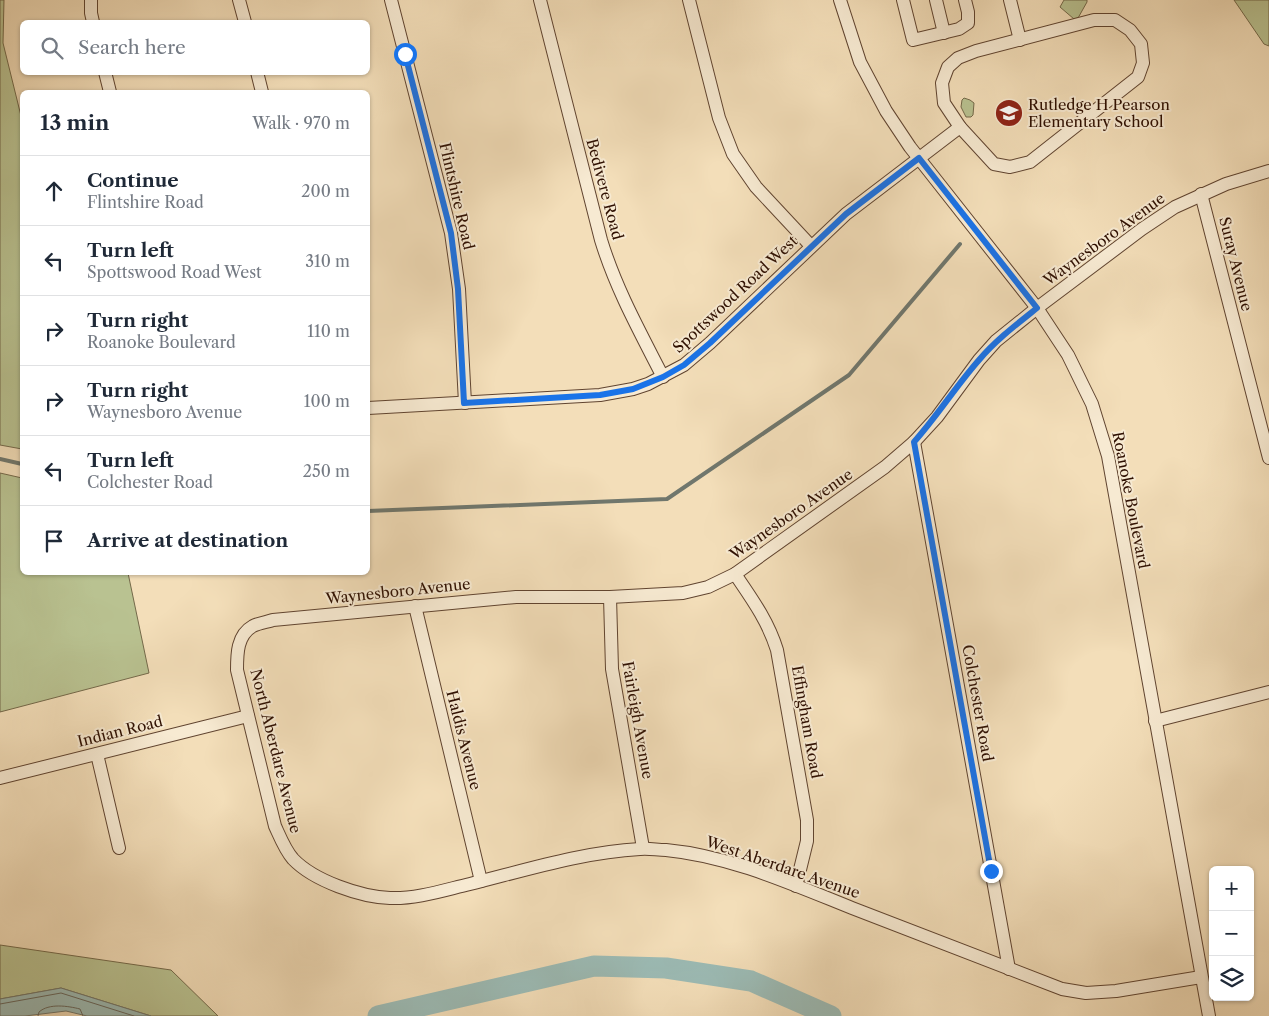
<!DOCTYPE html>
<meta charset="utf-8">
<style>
body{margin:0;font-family:"Libre Caslon Text",serif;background:#f6f6f7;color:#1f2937}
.controls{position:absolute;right:15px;bottom:15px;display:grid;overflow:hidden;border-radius:8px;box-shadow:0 1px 4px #0004}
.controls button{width:45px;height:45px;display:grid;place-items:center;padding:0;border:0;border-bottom:1px solid #e0e1e3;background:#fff;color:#1f2937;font:25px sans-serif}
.stop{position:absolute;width:15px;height:15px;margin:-11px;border:4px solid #1a73e8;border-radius:50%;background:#fff}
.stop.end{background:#1a73e8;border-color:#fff;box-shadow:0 1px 5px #0008}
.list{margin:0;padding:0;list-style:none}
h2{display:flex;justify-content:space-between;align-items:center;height:65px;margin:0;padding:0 20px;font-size:21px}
h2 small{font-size:16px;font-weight:400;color:#747a83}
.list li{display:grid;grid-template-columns:32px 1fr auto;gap:15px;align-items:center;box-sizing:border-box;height:70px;padding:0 20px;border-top:1px solid #e0e1e3}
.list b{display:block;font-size:19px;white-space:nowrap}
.list p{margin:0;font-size:16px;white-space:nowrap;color:#747a83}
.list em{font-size:16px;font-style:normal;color:#747a83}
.icon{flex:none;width:28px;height:28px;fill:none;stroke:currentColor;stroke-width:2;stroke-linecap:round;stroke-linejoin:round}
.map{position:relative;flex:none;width:1269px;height:1016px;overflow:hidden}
.search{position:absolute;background:#fff;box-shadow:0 1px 4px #0004;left:20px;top:20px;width:350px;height:55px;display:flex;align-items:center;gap:12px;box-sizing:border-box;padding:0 18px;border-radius:8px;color:#747a83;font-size:19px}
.panel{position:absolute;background:#fff;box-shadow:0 1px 4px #0004;left:20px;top:90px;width:350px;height:485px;border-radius:8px}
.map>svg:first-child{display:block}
</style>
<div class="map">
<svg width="1269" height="1016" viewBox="0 0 1269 1016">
<rect width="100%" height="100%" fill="#f3deb9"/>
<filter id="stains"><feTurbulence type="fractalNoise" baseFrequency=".004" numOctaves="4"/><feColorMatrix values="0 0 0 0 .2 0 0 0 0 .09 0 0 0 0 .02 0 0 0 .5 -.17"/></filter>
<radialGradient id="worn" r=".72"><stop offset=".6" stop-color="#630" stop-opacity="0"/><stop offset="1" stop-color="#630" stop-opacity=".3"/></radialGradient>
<g fill="#b9c291" stroke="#74694a">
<path d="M0,0H4L3,43L22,120V449L0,445Z"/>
<path d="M1064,0H1087V2L1078,18L1074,19L1060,7Z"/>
<path d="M1234,0H1269V46L1264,44Z"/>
<path d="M964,98L970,100L974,103L973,115L971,117H966L961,107L962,100Z"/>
<path d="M0,473L22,478V572L128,573L149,673L0,712Z"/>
<path d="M0,945L171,970L218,1016H151L61,988L0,999Z"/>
</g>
<path fill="#9cbbb5" stroke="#70776d" d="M61,988L151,1016H87L66,1011L25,1016H0V999Z"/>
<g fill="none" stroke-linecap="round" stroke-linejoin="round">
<g stroke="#66665c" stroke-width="1">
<path d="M0,1004L61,993L134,1016"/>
<path d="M38,1016L39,1012C49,1003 68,1006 80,1009L83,1016"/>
</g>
<g stroke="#70776d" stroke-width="4">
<path d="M0,459L22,464"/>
<path d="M368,511L667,499L849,375L960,244"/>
</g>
<path stroke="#9cbbb5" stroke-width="21" d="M378,1016L594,966L666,968L751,981L831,1016"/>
<defs>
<g id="minor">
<path d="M91,0V13L93,22"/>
<path d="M239,0L245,22"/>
<path d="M391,0L451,233L459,289L465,403"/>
<path d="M540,0L601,240C616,289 640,332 663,377"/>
<path d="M689,0L719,118L733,154L756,187L811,246"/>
<path d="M840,0L860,62L886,111L910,147L1037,308L1068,355L1092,404L1108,456L1209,1016"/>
<path d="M903,0L913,40L959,29L968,23V12L965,0"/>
<path d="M936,0L944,33"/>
<path d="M1010,0L1020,40"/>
<path d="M1094,20H1115L1130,30L1141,44L1143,63L1138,77L1030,162L1010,167L994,164L960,127L944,103L942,83L948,67L958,58L976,51Z"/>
<path d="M105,72L110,92"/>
<path d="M257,72L262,92"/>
<path d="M1201,194L1269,458"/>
<path d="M368,408L600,395L633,389L648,384L684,365L710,343L846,214L960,127"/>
<path d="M914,442L1009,969"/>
<path d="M735,574C752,599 768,621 777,650L807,820V841L796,886"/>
<path d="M610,597L612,669L643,848"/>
<path d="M415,606L481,881"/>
<path d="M1155,721L1269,692"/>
<path d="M97,754L119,848"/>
<path d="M0,778L248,716"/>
<path d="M1201,977L1116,991L1086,993L1062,989C992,962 922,935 852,908C792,884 730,856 666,850C657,850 649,848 640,849C583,852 526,870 470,884C444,890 417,899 390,898C361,897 314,881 293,859C285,850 280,837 275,826L237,670C237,654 237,635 253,626C259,623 267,622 273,620L516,597H610L683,593L708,587L735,574L885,467L914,442L937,417L979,360L996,341L1037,308L1142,229L1175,207L1226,184L1269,171"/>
</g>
</defs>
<use href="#minor" stroke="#604430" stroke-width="14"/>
<use href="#minor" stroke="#f7ead2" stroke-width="12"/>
</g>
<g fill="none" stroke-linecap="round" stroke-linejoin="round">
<path stroke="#1a73e8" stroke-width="6" d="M405,54L451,233L458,289L464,403L600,395L633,389L663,377L684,365L710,343L846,214L919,158L1037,308C1017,324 996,340 979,360C956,386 938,415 914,442L991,871"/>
</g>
<defs>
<symbol id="school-disc" viewBox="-11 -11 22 22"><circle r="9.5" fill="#8f2418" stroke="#f7ead2"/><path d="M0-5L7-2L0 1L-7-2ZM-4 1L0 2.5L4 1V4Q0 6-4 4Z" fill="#fff"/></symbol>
</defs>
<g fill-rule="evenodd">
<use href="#school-disc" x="993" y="97" width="32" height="32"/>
</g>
<g text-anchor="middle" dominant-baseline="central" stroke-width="4" stroke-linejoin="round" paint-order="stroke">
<g font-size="15" fill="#2f1002" stroke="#f7ead2" text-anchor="start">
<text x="1028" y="104">Rutledge H Pearson<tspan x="1028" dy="17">Elementary School</tspan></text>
</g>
<g font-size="15" fill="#2f1002" stroke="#f7ead2">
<text transform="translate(605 189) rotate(75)">Bedivere Road</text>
<text transform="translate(457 196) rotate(77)">Flintshire Road</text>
<text transform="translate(1104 239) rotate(-36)">Waynesboro Avenue</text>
<text transform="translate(1236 264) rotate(76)">Suray Avenue</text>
<text transform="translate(735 294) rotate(-43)">Spottswood Road West</text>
<text transform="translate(1131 500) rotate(79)">Roanoke Boulevard</text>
<text transform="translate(791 514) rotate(-35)">Waynesboro Avenue</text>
<text transform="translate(398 591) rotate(-6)">Waynesboro Avenue</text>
<text transform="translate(978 703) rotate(80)">Colchester Road</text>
<text transform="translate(638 720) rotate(80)">Fairleigh Avenue</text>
<text transform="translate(807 722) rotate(80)">Effingham Road</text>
<text transform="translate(120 731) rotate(-14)">Indian Road</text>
<text transform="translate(464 740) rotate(76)">Haldis Avenue</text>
<text transform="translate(276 751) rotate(76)">North Aberdare Avenue</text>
<text transform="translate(783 867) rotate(19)">West Aberdare Avenue</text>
</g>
</g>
<rect width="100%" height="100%" filter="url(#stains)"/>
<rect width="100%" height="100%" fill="url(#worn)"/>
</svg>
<div class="controls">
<button>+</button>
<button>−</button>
<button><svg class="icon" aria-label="layers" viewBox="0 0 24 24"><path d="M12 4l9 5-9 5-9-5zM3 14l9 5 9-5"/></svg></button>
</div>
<div class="stop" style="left:405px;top:54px"></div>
<div class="stop end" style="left:991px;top:871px"></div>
<div class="search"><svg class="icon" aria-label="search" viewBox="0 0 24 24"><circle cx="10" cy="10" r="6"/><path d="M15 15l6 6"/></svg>Search here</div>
<section class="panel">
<h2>13 min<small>Walk · 970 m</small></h2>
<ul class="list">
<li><svg class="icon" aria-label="ahead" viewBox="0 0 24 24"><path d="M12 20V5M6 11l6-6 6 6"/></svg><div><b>Continue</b><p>Flintshire Road</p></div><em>200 m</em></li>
<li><svg class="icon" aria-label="left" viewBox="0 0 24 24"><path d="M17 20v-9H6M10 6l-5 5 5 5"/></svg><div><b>Turn left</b><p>Spottswood Road West</p></div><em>310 m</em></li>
<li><svg class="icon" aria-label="right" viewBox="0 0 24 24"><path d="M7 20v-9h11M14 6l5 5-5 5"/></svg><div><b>Turn right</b><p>Roanoke Boulevard</p></div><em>110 m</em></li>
<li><svg class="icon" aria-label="right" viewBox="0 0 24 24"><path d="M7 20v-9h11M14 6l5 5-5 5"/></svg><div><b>Turn right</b><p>Waynesboro Avenue</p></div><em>100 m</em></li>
<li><svg class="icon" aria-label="left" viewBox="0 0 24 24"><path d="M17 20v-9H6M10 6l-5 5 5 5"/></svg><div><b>Turn left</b><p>Colchester Road</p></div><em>250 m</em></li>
<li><svg class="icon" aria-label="arrive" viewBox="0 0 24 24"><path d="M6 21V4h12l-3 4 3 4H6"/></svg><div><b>Arrive at destination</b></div></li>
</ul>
</section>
</div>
